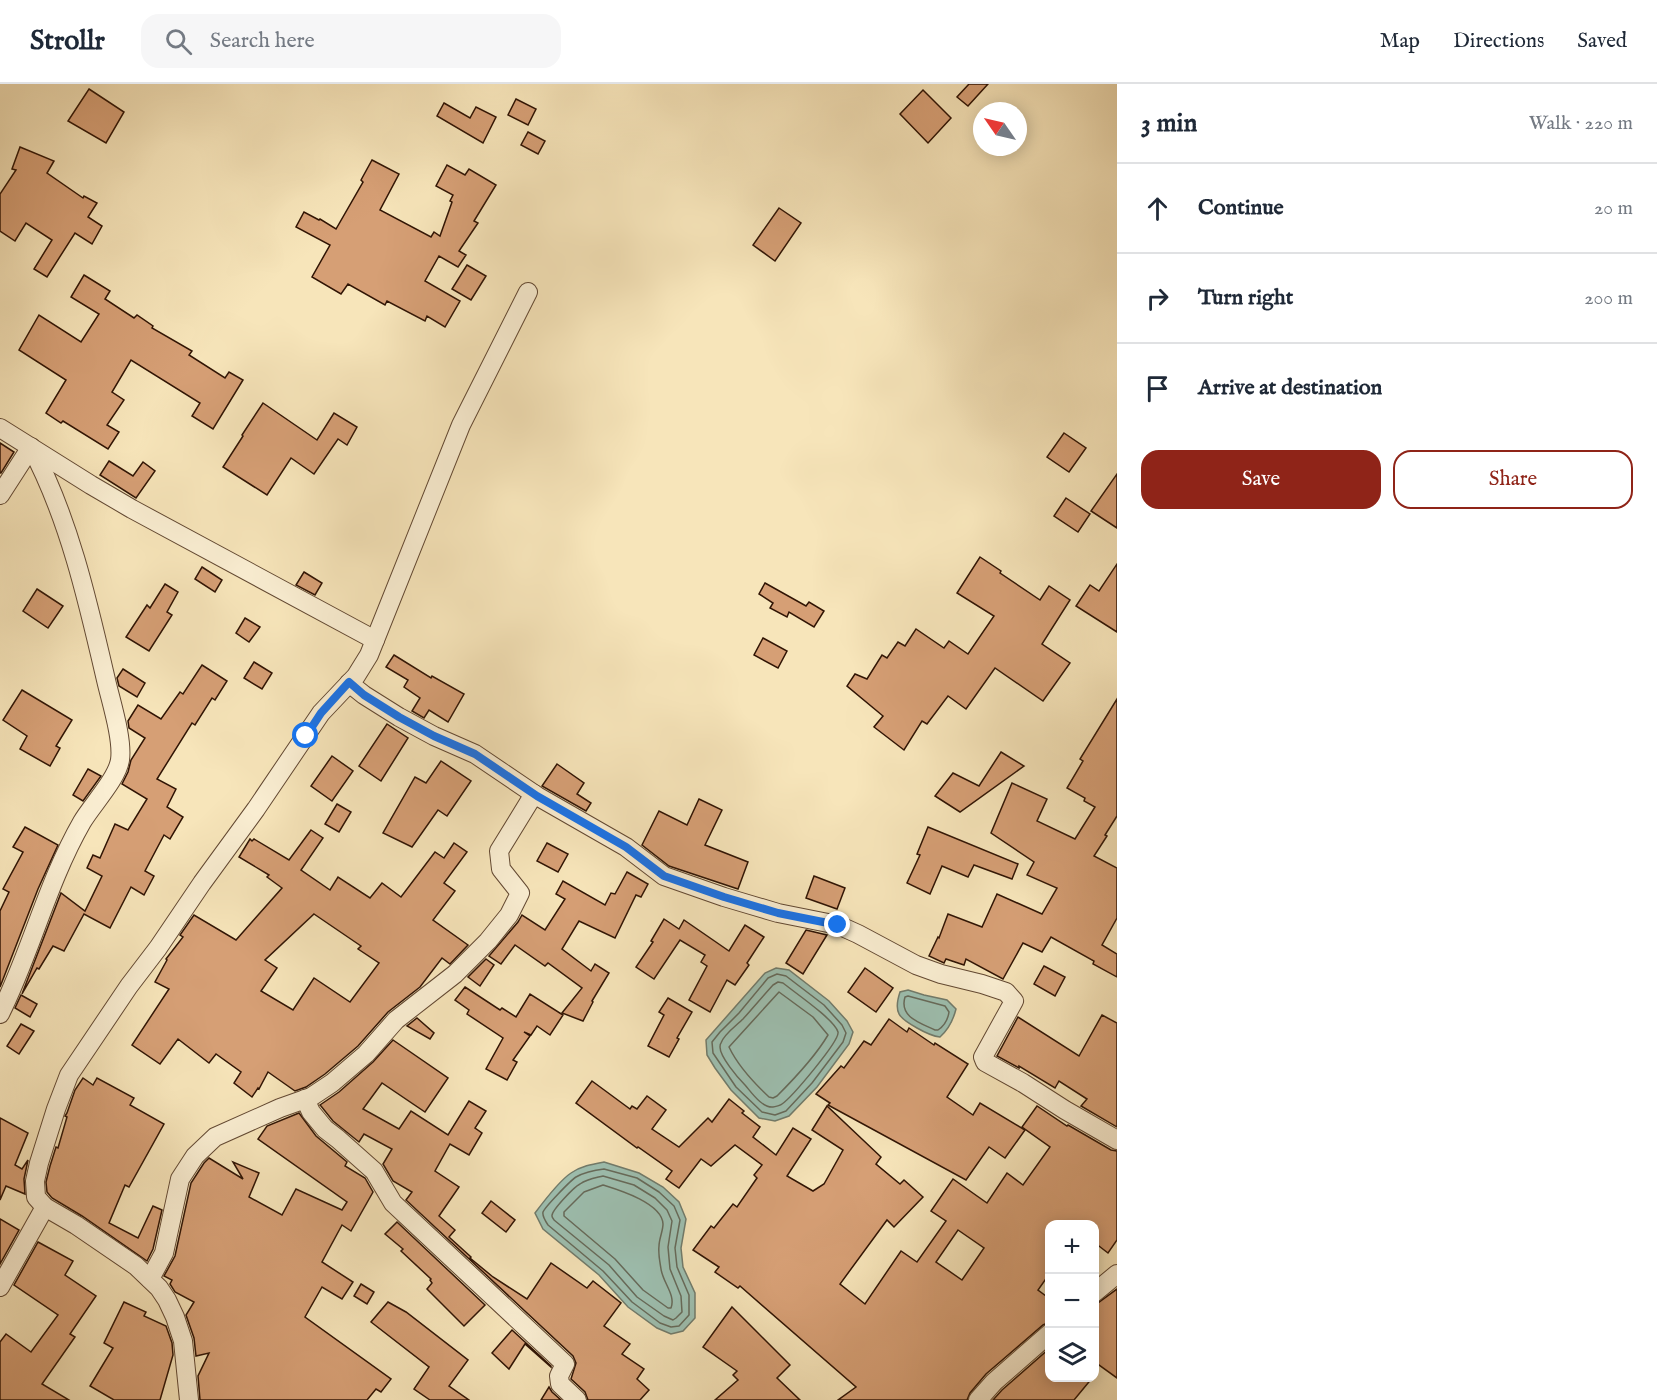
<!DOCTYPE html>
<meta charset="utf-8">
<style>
body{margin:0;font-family:"IM FELL English",serif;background:#f6f6f7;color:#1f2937}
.controls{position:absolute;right:18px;bottom:18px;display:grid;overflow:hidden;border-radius:12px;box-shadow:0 3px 15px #0003}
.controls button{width:54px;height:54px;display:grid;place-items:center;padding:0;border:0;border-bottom:2px solid #e0e1e3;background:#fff;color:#1f2937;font:30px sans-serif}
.compass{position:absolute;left:973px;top:18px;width:54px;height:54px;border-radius:50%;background:#fff;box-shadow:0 3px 15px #0003;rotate:304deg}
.stop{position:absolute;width:18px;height:18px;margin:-14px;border:4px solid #1a73e8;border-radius:50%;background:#fff}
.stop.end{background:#1a73e8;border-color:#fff;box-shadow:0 2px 6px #0008}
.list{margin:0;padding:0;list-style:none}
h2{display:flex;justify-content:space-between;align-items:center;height:78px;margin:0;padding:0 24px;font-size:26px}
h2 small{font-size:20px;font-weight:400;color:#747a83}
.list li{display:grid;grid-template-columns:39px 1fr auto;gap:18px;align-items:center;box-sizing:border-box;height:90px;padding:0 24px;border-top:2px solid #e0e1e3}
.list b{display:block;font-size:22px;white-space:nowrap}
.list em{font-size:20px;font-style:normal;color:#747a83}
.actions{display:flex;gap:12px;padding:18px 24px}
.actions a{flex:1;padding:14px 0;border:2px solid #8f2418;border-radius:18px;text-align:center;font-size:21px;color:#8f2418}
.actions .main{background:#8f2418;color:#fff}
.icon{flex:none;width:33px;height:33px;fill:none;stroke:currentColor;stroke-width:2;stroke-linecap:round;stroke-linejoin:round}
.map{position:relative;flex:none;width:1117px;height:1316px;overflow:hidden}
header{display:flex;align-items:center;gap:36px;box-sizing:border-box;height:84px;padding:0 30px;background:#fff;border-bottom:2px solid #e0e1e3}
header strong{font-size:28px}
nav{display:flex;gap:33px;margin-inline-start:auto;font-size:21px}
.search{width:420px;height:54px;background:#f6f6f7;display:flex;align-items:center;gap:15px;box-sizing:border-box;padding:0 21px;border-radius:18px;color:#747a83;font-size:22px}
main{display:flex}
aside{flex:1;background:#fff}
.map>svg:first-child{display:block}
</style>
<header>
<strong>Strollr</strong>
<div class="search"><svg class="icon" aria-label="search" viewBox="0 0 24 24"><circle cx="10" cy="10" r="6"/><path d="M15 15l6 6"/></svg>Search here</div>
<nav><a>Map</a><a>Directions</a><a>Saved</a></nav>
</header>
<main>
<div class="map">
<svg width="1117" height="1316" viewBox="0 0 1117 1316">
<rect width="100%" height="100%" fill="#f7e5ba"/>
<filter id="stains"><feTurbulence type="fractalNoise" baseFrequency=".00333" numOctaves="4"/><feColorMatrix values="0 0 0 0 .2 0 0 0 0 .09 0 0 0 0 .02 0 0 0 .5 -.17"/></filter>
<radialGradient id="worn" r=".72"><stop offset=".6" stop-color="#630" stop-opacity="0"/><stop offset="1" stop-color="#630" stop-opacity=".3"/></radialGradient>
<g fill="#9dbfb0" stroke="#717b6b" stroke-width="1.5">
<path d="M776,884L789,886L829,917L847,937L853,948L849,960L817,1003L789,1032L775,1037L759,1034L731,1006L715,984L707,971L706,956L765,889Z"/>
<path d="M908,906L924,911L947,916L956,925C953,937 949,945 940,953C931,952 924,948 917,944C899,934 893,929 900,908Z"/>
<path d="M604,1078L639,1089L663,1103L679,1118L686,1135L681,1164L683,1183L695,1209V1234L683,1247L671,1250L657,1244L628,1223L599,1191L543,1145L535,1129C544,1117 559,1097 571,1089C581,1082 593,1080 604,1078Z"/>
</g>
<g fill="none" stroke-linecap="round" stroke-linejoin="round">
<g stroke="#666a5a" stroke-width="1.5">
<path d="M777,890L786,892L824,921L842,941L846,949L843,958L812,999L786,1027L775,1031L762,1028L736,1003L713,969L712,958L720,948L739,929L768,894Z"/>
<path d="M778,898L783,899C794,908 835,936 838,948C840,957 791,1014 782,1020C781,1021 775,1023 773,1023C762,1024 752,1009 745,1001C738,994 720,973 720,963C720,962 720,960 721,959C724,950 736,942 743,935C753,924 763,912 773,901Z"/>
<path d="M779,908L813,933L828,951C815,973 795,994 777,1012L773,1014L769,1013C754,999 738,982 729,963Z"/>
<path d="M908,912L945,922L949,928C948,935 944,942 938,946H935C920,939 899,933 905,913Z"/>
<path d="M604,1085L637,1094L659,1108L674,1122L680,1136L675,1164L677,1183L689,1211V1231L679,1242L671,1243L660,1239L632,1218L603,1187L548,1141C546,1138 542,1132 543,1128C545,1123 571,1096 576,1093C585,1088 595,1086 604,1085Z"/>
<path d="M603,1092L634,1101L655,1114L667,1126L672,1137L668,1163L670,1185L681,1212L682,1228L676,1234L673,1236L664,1232L637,1213L609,1181L554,1136C554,1135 552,1134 552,1132C551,1127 574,1103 580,1100C587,1095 595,1094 603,1092Z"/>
<path d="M603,1101C619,1106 662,1119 663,1140C663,1147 659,1155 659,1162C658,1170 660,1178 661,1185C663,1199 676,1211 671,1224H668L643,1206L615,1175L564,1132V1128L584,1108Z"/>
</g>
</g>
<g fill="#d69f75" stroke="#301404" stroke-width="1.5" fill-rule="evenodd">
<path d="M969,0H988L968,22L957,13Z"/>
<path d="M89,5L124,28L106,59L68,37Z"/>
<path d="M923,6L951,34L928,59L900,30Z"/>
<path d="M516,15L536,25L528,41L508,31Z"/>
<path d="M444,19L470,34L476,23L496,33L483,59L437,32Z"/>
<path d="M528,48L545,57L538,70L521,61Z"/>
<path d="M20,63L54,77L47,89L83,114L84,112L97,119L88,133L102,142L92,160L75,149L47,193L34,185L52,156L26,139L15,157L0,147V110L16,86L12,85Z"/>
<path d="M372,76L399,90L380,126L431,153L434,148L440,152L452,118L450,117L453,111L436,102L447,81L465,91L469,85L496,101L474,137L478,139L459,167L466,171L458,183L439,172L425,197L460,217L445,243L427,232L425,237L387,217L385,221L348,200L341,210L312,193L330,161L296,143L304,128L319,136L320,135L336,145L363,98L361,96Z"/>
<path d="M779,124L801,139L775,177L753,161Z"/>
<path d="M467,181L486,192L471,216L452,205Z"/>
<path d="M84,191L110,207L105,215L134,234L137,231L153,242L152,244L192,267L189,271L225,294L229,288L243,296L213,345L192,332L200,319L131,276L112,308L124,316L107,341L119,348L108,365L63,337L61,339L46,329L66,296L19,266L39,231L81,258L99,230L71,213Z"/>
<path d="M263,319L317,356L334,329L357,343L347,361L338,355L314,390L291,374L267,411L223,383L243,352L242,351Z"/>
<path d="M1064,349L1086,364L1069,388L1047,373Z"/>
<path d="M0,359L14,368L1,389H0Z"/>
<path d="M109,377L133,392L143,378L155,387L136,414L100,391Z"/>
<path d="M1117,390V444L1091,427Z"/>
<path d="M1066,414L1090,430L1078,448L1054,432Z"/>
<path d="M980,473L1001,487L1000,489L1040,516L1049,502L1070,516L1042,560L1070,579L1043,617L995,584L966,625L948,612L927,640L922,637L904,666L874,643L883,632L847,602L855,590L867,595L882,571L887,574L898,558L905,562L916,545L944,564L949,557L968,570L994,532L957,509Z"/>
<path d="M1117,480V548L1076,522L1090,501L1099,507Z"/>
<path d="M202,483L222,496L215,508L195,495Z"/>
<path d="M304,488L322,499L315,511L296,501Z"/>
<path d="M765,499L806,522L809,518L824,527L814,543L789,528L787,533L770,524L773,519L759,510Z"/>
<path d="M165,500L178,508L167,528L172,531L149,567L126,553L147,521L150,524Z"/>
<path d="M37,505L63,522L48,544L23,527Z"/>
<path d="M245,534L260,543L249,558L236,549Z"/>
<path d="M763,554L787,567L778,584L754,571Z"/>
<path d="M394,571L431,594L432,592L464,610L448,638L429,626L424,634L412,627L420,614L404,603L408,596L386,583Z"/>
<path d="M254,578L272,589L262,605L244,594Z"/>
<path d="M202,581L227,597L215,616L212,614L195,641L192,639L157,695L176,705L167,723L183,733L170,755L164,751L145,787L154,792L144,811L131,803L110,844L84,830L64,867L53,862L39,885L37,884L22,910L61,809L85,827L102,792L87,784L93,771L100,774L115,740L128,746L147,715L122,700L128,688L131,676L145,654L129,644L128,637L138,621L161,635L180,608L183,610Z"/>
<path d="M123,585L145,599L137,613L119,602L117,594Z"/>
<path d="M22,606L72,636L56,662L60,664L50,682L20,665L27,652L3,636Z"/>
<path d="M1117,615V732L1105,751L1107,752L1094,772L1117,784V834L1102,861L1117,870V893L1093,880L1094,877L1051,853L1042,868L1023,859L1003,895L966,875L964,881L946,875L944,879L929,872L938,853L939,854L948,830L982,843L997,810L1042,830L1057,804L1027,791L1034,778L991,749L1012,699L1047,715L1037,737L1075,755L1095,723L1084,717L1085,714L1067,704L1083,677L1080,675Z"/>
<path d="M387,640L408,654L381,697L359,682Z"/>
<path d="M1001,668L1024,682L960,728L935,712L953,689L979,702Z"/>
<path d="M332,672L353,687L332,717L311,702Z"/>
<path d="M441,677L471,697L447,732L438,726L412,763L383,749L415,693L426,699Z"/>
<path d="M557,680L584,699L577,710L591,719L586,727L542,702Z"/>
<path d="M88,685L101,692L83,717L73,711Z"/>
<path d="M699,715L722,726L705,761L748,778L738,805L669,782L642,761L659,727L687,741Z"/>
<path d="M337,720L351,728L339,748L325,740Z"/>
<path d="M25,743L58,761L38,805L0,903V827L9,808L3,805L23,768L13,763Z"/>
<path d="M928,743L1018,780L1012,795L974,781L968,793L942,782L930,810L907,799L920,771L917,770Z"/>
<path d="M311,746L323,754L301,786L330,806L338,793L370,814L382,799L401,813L435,768L444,774L454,759L467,768L444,799L455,807L433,836L468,861L450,880L442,874L420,903L388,928L358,962L325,990L306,1003L295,1007L268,988L259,1005L258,1004L252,1013L234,999L241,988L216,970L209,979L178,955L160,980L132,961L169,905L155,898L167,876L166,875L183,853L180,851L194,831L236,856L282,804L267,793L269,791L239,773L250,755L252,757L254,755L289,776ZM314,830L361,862L358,865L379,879L350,918L314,894L293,926L261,907L277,884L265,876Z"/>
<path d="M547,759L568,770L558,788L537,777Z"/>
<path d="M627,788L648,800L641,813L636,811L615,854L579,837L562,865L591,887L595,880L609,889L592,917L593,918L583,937L562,929L582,904L548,879L545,882L515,861L501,880L489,872L518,838L522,831L545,846L565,815L556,810L563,797L605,821L611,809L615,810Z"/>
<path d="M814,792L845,804L837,825L806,814Z"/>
<path d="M664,835L679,845L684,836L729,867L745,841L764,853L747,879L749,881L735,901L727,896L710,928L689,916L707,882L701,878L705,871L680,856L654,895L636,883L653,858L651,857Z"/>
<path d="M806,846L827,851L803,890L786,879Z"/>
<path d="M486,875L494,881L480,902L468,893Z"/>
<path d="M1044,882L1065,893L1055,912L1034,900Z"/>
<path d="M865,884L893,904L876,928L848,908Z"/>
<path d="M465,903L500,926L502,924L516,933L530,910L563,931L550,951L537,942L531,951L524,948L530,952L513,976L517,978L507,996L486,985L503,954L467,930L469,926L455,916Z"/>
<path d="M21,911L37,920L30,933L15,924Z"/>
<path d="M668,914L692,928L677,954L679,955L669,973L648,962L664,931L659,928Z"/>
<path d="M1102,931L1117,939V1043L1081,1022L1087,1015L1059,997L1055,1004L1019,982V984L997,972L1018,933L1079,972Z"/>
<path d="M417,934L434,949L430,955L407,942Z"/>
<path d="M889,935L907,948L909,944L934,961L935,959L968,980L947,1013L973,1031L980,1019L1025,1046L1005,1074L989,1063L966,1096L828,1021L830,1019L816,1010L841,982L844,984L864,957L871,961Z"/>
<path d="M21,940L34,947L19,970L7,962Z"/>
<path d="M393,956L448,994L425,1028L382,999L363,1025L399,1045L411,1027L448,1051L469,1017L486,1027L475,1044L482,1049L469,1071L450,1060L435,1087L459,1103L439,1132L455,1146L449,1153L471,1173L470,1174L493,1193L527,1215L551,1179L587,1204L593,1197L621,1219L604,1242L630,1260L622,1270L644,1285L637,1295L649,1306L640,1316H588L585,1308L571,1295L576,1279L573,1272L406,1116L412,1108L393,1097L383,1080L392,1065L364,1050L359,1058L333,1037L321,1022L320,1021L339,1008L373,978Z"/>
<path d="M83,994L93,1001L97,994L134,1014L130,1021L164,1040L129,1103L125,1101L109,1139L138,1154L153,1122L162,1126L153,1165L147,1177L82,1132L52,1114L47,1108L46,1098L50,1082L56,1063L58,1064L67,1033L65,1032L67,1029L75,1006Z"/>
<path d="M592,997L630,1025L632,1022L637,1025L647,1012L666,1026L652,1045L679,1063L708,1034L712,1038L729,1015L744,1027L742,1029L760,1043L753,1053L776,1071L793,1044L811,1055L787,1092L813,1107L824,1100L843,1066L812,1046L827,1022L881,1073L876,1080L900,1100L904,1096L923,1113L894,1143L887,1136L840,1200L865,1220L901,1167L917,1178L946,1137L931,1127L953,1095L987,1119L1007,1089L1023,1101L1050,1063L1022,1043L1037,1022L1067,1042L1068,1041L1111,1066L1117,1067V1156L1108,1169L1095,1159V1140H1050V1189L1038,1206L1050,1215V1238L1043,1241L986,1290L970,1309L967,1316H838L856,1303L740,1202L738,1204L715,1188L719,1183L693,1166L711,1142L714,1144L733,1120L737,1123L757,1094L754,1091L762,1081L735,1061L711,1082L701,1075L679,1104L666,1095L672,1087L638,1063L637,1064L576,1019ZM958,1146L984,1164L962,1196L936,1178Z"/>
<path d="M299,1029L316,1052L347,1078L345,1082L365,1094L373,1108L351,1147L342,1141L322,1178L353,1198L342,1215L322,1203L305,1233L391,1295L381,1308L376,1305L367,1316H200L198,1292L209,1269L196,1272L194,1254L186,1231L194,1218L175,1208L170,1200L172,1196L164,1192L175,1172L191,1099L204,1079L209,1074L243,1095L233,1078L259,1089L249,1113L282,1131L296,1105L342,1126L347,1118L258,1055L267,1042Z"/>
<path d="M0,1034L28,1049L15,1081L22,1085L28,1076L24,1095L25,1110L6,1102L0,1116Z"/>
<path d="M491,1117L515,1136L506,1148L482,1129Z"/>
<path d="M0,1135L19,1146L0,1180Z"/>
<path d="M397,1138L485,1221L464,1242L427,1205L432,1199L430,1196L431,1195L401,1167L403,1165L385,1150Z"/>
<path d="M38,1158L73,1177L65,1191L96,1212L70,1250L75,1253L42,1300L69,1316H0V1258L6,1250L31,1268L58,1231L14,1201Z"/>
<path d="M361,1200L374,1208L367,1220L354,1212Z"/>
<path d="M1117,1205V1294L1095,1278V1224L1098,1219Z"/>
<path d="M124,1218L146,1228L144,1232L166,1242L172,1259L173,1271L160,1316H114L90,1302L113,1264L104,1259Z"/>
<path d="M388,1218L406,1228L468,1276L449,1302L469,1316H430L414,1305L429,1283L371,1238Z"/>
<path d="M732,1223L790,1281L777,1294L800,1316H715L738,1296L733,1291L737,1287L703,1263Z"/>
<path d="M512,1246L551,1282V1283L525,1260L509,1285L492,1269Z"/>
<path d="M1050,1264V1293H1093L1074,1316H993L1002,1306Z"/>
<path d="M549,1303L552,1308L561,1316H541Z"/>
</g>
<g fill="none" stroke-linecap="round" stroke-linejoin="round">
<defs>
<g id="street">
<path d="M0,344L91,401L132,425L375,556"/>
<path d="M0,411L31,363C69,434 88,518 106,596C111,618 123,655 120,676C117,695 92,721 82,738C47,799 31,868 0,930"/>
<path d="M349,599L364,611L399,633L434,652L475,670L537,712L626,763L664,792L724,813L778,829L838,841L858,850L916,881L941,890L982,900L1006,908L1014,917L983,973L985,978L1023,999L1065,1026L1117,1056"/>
<path d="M305,1015L311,1028L325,1045L338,1055L374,1087L393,1119L565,1280L559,1292L560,1300L577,1316"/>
<path d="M150,1195L164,1169L180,1095L195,1072L215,1053L280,1024L311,1013L332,999L366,970L396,936L455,890L488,857L509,831L520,809L501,785L499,767L534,710"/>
<path d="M0,1203L45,1123"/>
<path d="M1094,1209L1117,1190"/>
<path d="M189,1316L183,1257L175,1233L167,1216L159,1204L136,1182L76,1141L45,1123L36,1113L35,1097L39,1079L56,1025L69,991L129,902L158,864L202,799L256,725L321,629L356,592L369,571L461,341L528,208"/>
<path d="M978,1316L994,1298L1050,1249"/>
</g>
</defs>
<use href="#street" stroke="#624832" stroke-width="20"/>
<use href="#street" stroke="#faeed2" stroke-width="18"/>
</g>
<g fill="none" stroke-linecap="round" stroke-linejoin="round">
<path stroke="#1a73e8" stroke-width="8" d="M306,652L321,629L349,598L364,611L399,633L434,652L475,670L537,712L626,763L664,792L724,813L778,829L838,841"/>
</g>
<rect width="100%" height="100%" filter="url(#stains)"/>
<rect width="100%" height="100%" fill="url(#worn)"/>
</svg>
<div class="controls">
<button>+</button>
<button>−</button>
<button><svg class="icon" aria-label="layers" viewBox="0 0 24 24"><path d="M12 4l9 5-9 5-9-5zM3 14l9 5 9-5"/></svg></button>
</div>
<svg class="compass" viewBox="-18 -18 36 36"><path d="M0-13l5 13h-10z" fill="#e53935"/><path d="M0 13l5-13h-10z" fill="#747a83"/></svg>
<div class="stop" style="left:306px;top:652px"></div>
<div class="stop end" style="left:838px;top:841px"></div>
</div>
<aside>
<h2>3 min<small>Walk · 220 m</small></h2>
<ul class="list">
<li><svg class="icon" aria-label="ahead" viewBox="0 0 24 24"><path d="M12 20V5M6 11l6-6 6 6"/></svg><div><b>Continue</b></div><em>20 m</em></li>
<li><svg class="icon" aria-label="right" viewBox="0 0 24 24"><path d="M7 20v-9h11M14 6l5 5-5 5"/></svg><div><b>Turn right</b></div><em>200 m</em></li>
<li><svg class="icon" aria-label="arrive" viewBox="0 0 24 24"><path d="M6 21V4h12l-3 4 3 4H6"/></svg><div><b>Arrive at destination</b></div></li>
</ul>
<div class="actions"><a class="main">Save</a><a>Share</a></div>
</aside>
</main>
